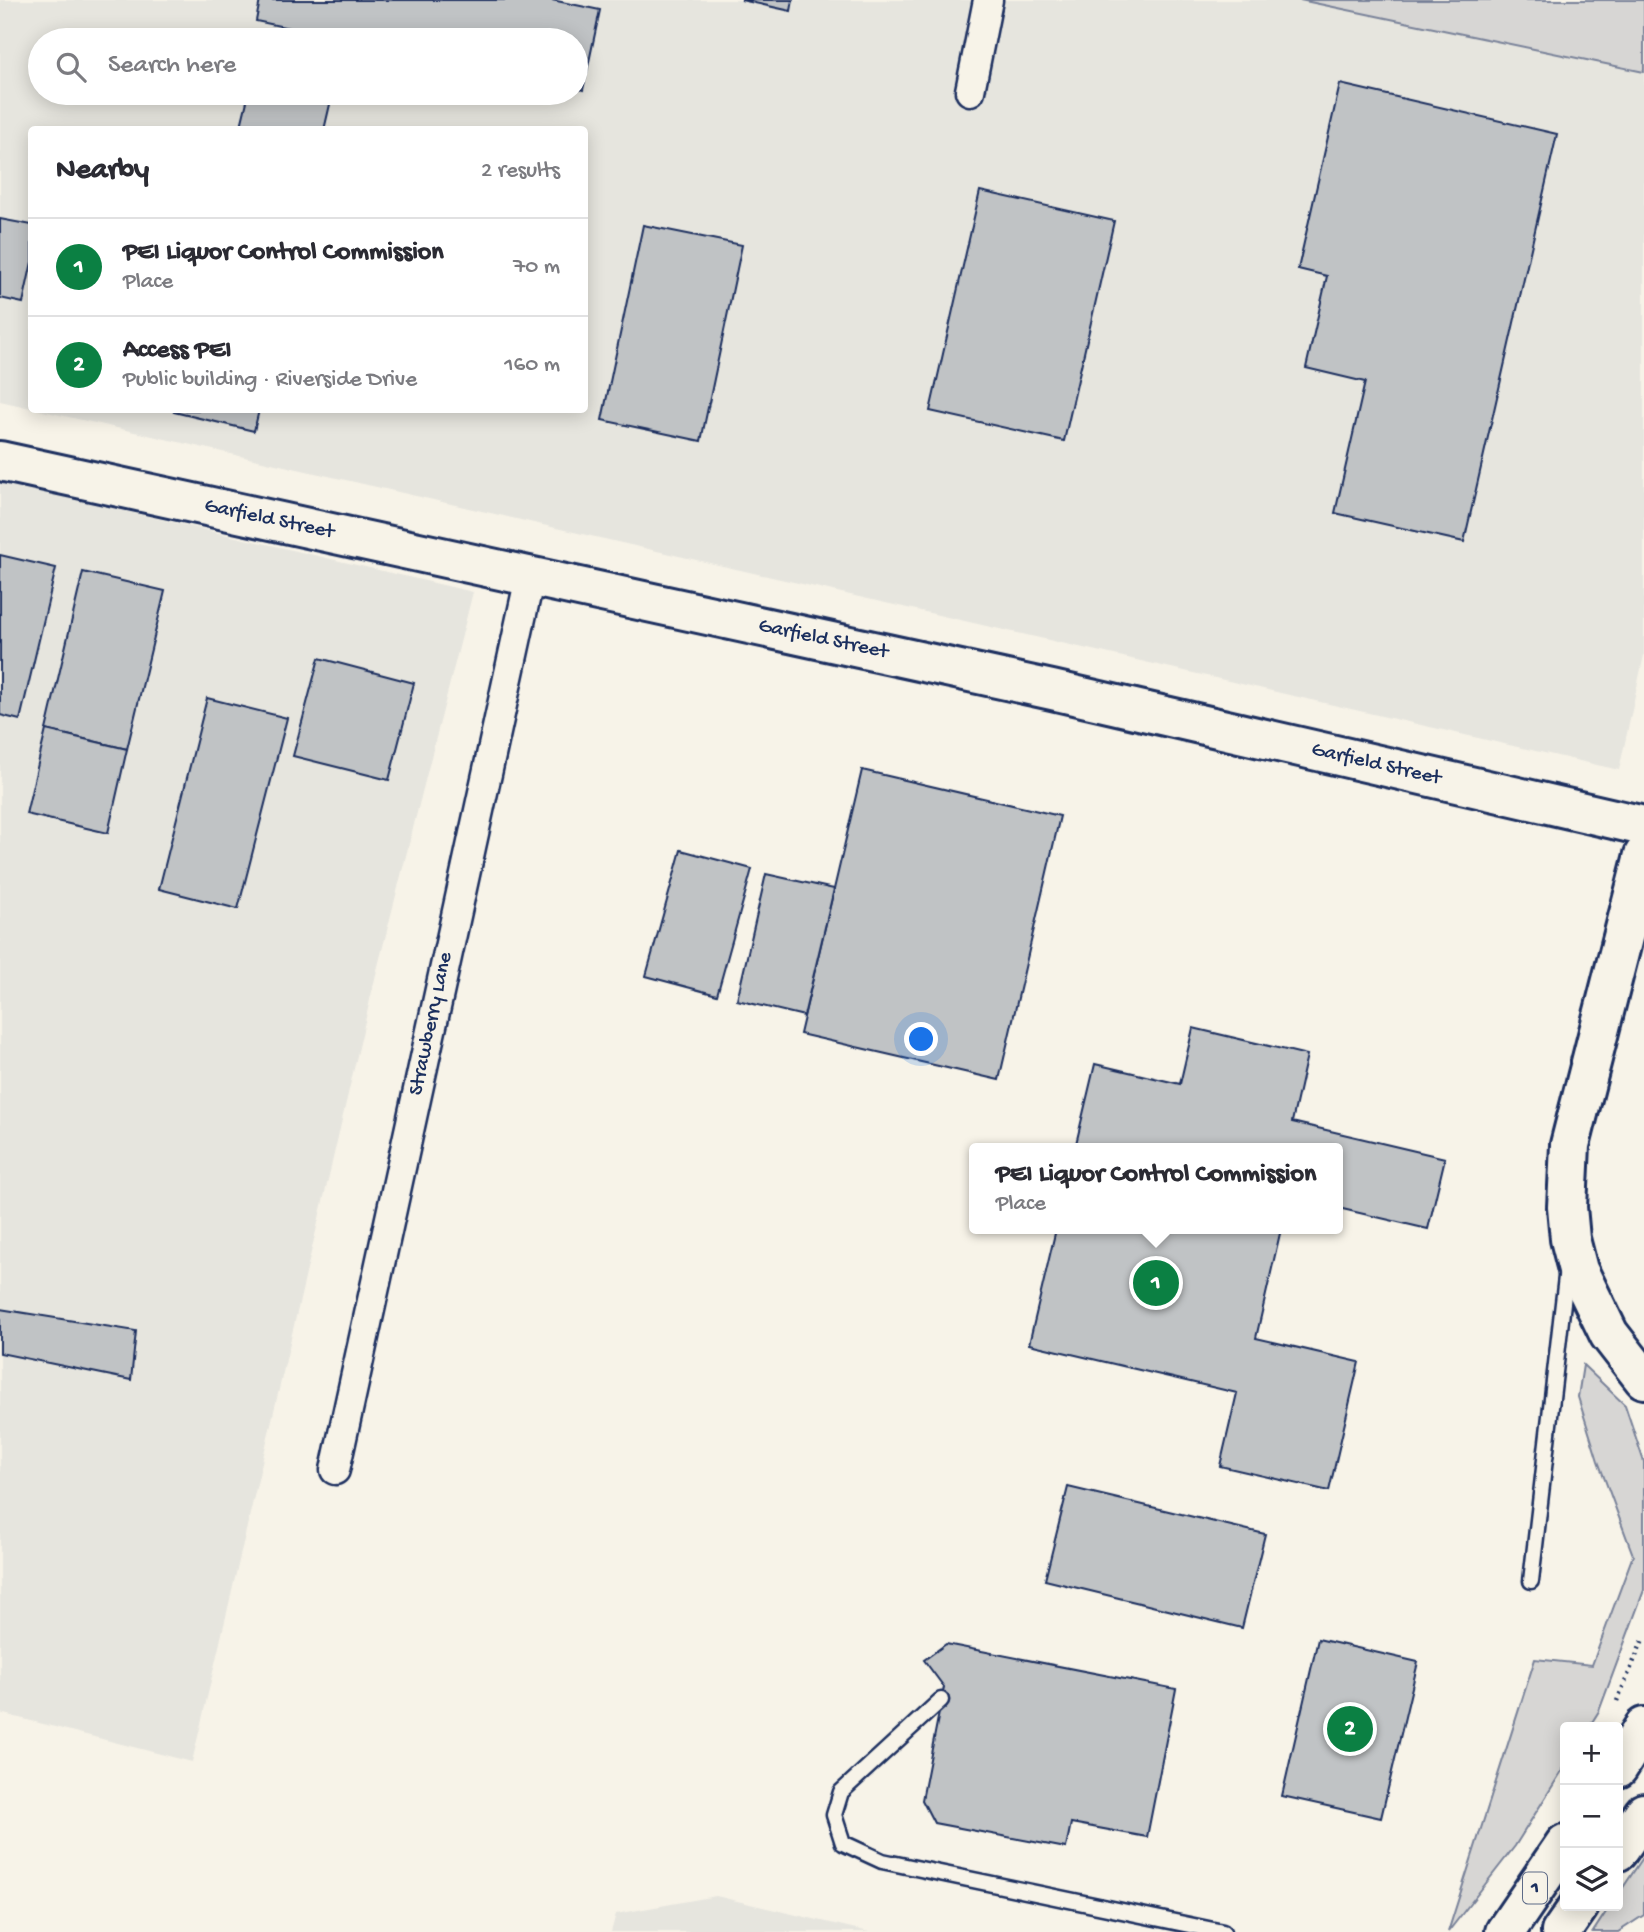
<!DOCTYPE html>
<meta charset="utf-8">
<style>
body{margin:0;font-family:"Gochi Hand",sans-serif;background:#f2f2f3;color:#2b2b33}
.controls{position:absolute;right:21px;bottom:21px;display:grid;overflow:hidden;border-radius:7px;box-shadow:0 4px 18px #0003}
.controls button{width:63px;height:63px;display:grid;place-items:center;padding:0;border:0;border-bottom:2px solid #e1e1e2;background:#fff;color:#2b2b33;font:35px sans-serif}
.you{position:absolute;left:922px;top:1040px;width:24px;height:24px;margin:-18px;border:5px solid #fff;border-radius:50%;background:#1a73e8;box-shadow:0 0 0 10px #1a73e833}
.badge{display:grid;place-items:center;width:46px;height:46px;border-radius:50%;background:#0b8043;color:#fff;font-size:23px;font-weight:700}
.pin{position:absolute;translate:-50% -50%;border:4px solid #fff;box-shadow:0 2px 7px #0006}
.popup{position:absolute;left:969px;top:1143px;width:374px;height:91px;box-sizing:border-box;display:grid;place-content:center;border-radius:7px;background:#fff;filter:drop-shadow(0 2px 5px #0005);font-size:23px;white-space:nowrap;color:#7c7c81}
.popup b{font-size:26px;color:#2b2b33}
.popup::after{content:'';position:absolute;left:50%;top:100%;margin-left:-14px;border:14px solid transparent;border-top-color:#fff}
.list{margin:0;padding:0;list-style:none}
h2{display:flex;justify-content:space-between;align-items:center;height:91px;margin:0;padding:0 28px;font-size:30px}
h2 small{font-size:23px;font-weight:400;color:#7c7c81}
.list li{display:grid;grid-template-columns:46px 1fr auto;gap:21px;align-items:center;box-sizing:border-box;height:98px;padding:0 28px;border-top:2px solid #e1e1e2}
.list b{display:block;font-size:26px;white-space:nowrap}
.list p{margin:0;font-size:23px;white-space:nowrap;color:#7c7c81}
.list em{font-size:23px;font-style:normal;color:#7c7c81}
.icon{flex:none;width:38px;height:38px;fill:none;stroke:currentColor;stroke-width:2;stroke-linecap:round;stroke-linejoin:round}
.map{position:relative;flex:none;width:1644px;height:1932px;overflow:hidden}
.search{position:absolute;background:#fff;box-shadow:0 4px 18px #0003;left:28px;top:28px;width:560px;height:77px;display:flex;align-items:center;gap:18px;box-sizing:border-box;padding:0 24px;border-radius:38px;color:#7c7c81;font-size:26px}
.panel{position:absolute;background:#fff;box-shadow:0 4px 18px #0003;left:28px;top:126px;width:560px;height:287px;border-radius:7px}
.map>svg:first-child{display:block}
</style>
<div class="map">
<svg width="1644" height="1932" viewBox="0 0 1644 1932">
<rect width="100%" height="100%" fill="#f7f3e8"/>
<filter id="ink" filterUnits="userSpaceOnUse"><feTurbulence type="fractalNoise" baseFrequency=".0143" numOctaves="2"/><feDisplacementMap in="SourceGraphic" scale="14" xChannelSelector="R" yChannelSelector="G"/><feConvolveMatrix kernelMatrix="1 2 1 2 8 2 1 2 1" color-interpolation-filters="sRGB"/></filter>
<g filter="url(#ink)">
<g fill="#e6e5de" fill-rule="evenodd">
<path d="M0,0H1300L1644,72V655L1619,770L38,410H584V130H32L31,408L0,401ZM40,40H576V93H40Z"/>
<path d="M0,482L473,592L377,970L192,1762L0,1713Z"/>
<path d="M716,1896L869,1932H611L616,1914Z"/>
</g>
<g fill="#d7d6d4" stroke="#798299" stroke-width="2">
<path d="M1300,0H1644V72Z"/>
<path d="M1583,1365L1625,1405L1644,1462V1590L1599,1711L1589,1727H1565V1766L1515,1846L1448,1932L1535,1659L1592,1665L1633,1555L1598,1461L1578,1397Z"/>
<path d="M1644,1856V1915L1618,1932H1593L1610,1906H1618V1895Z"/>
</g>
<g fill="#c0c3c5" stroke="#1b2f5e" stroke-width="2">
<path d="M260,0H552L600,10L583,90L576,88V40H346L256,21Z"/>
<path d="M741,0H793L791,11Z"/>
<path d="M1340,84L1557,134L1464,542L1335,513L1365,382L1306,368L1327,276L1298,269Z"/>
<path d="M249,93H301L331,100L324,130H240Z"/>
<path d="M980,191L1114,221L1064,441L930,411Z"/>
<path d="M0,219L32,225V262L23,303L0,298Z"/>
<path d="M643,225L742,245L701,441L602,420Z"/>
<path d="M175,410H259L254,431L174,412Z"/>
<path d="M0,555L56,568L20,720L0,715Z"/>
<path d="M83,572L165,591L127,749L46,730Z"/>
<path d="M319,658L414,683L389,780L293,756Z"/>
<path d="M207,698L287,718L238,909L159,889Z"/>
<path d="M46,730L127,749L108,833L26,814Z"/>
<path d="M862,770L1060,816L999,1080L800,1034Z"/>
<path d="M681,850L752,869L717,995L646,976Z"/>
<path d="M766,874L834,889L804,1016L737,1000Z"/>
<path d="M1193,1028L1307,1055L1292,1122L1445,1158L1428,1229L1338,1208V1148H1075L1095,1064L1180,1084Z"/>
<path d="M1056,1229H1281L1256,1338L1359,1362L1329,1491L1220,1466L1237,1393L1029,1344Z"/>
<path d="M0,1309L136,1331L131,1380L0,1353Z"/>
<path d="M1068,1487L1265,1534L1242,1628L1045,1580Z"/>
<path d="M1318,1639L1418,1662L1381,1818L1282,1796Z"/>
<path d="M946,1644L1176,1689L1147,1837L1071,1823L1066,1848L934,1823L922,1800L944,1687L924,1660Z"/>
</g>
<g fill="none" stroke-linecap="round" stroke-linejoin="round">
<defs>
<g id="lane">
<path d="M1531,1581L1567,1268"/>
<path d="M941,1700L841,1792L834,1815L843,1843L882,1861L1223,1932"/>
</g>
<g id="street">
<path d="M970,91L988,0"/>
<path d="M335,1470L530,577"/>
</g>
<g id="secondary">
<path d="M0,461L1052,690L1644,826"/>
<path d="M1644,855L1570,1145L1567,1207L1570,1239L1578,1270L1609,1334L1644,1379"/>
</g>
<g id="highway">
<path d="M1618,1768L1644,1727"/>
<path d="M1618,1851L1644,1813"/>
<path d="M1505,1932L1565,1844"/>
<path d="M1561,1932L1579,1906"/>
</g>
</defs>
<use href="#lane" stroke="#1b2f5e" stroke-width="19"/>
<use href="#street" stroke="#1b2f5e" stroke-width="33"/>
<use href="#secondary" stroke="#1b2f5e" stroke-width="44"/>
<use href="#highway" stroke="#1b2f5e" stroke-width="44"/>
<path stroke="#1b2f5e" stroke-width="4.5" stroke-dasharray="2 5" stroke-linecap="butt" d="M1617,1701L1644,1637"/>
<use href="#lane" stroke="#f7f3e8" stroke-width="14"/>
<use href="#street" stroke="#f7f3e8" stroke-width="28"/>
<use href="#secondary" stroke="#f7f3e8" stroke-width="38"/>
<use href="#highway" stroke="#f7f3e8" stroke-width="38"/>
</g>
</g>
<g text-anchor="middle" dominant-baseline="central" stroke-width="6" stroke-linejoin="round" paint-order="stroke">
<rect fill="#f7f3e8" stroke="#5d6a87" stroke-width="2" x="1523" y="1872.5" width="24" height="31" rx="5"/>
<g font-size="19" font-weight="bold" fill="#1b2f5e">
<text x="1535" y="1888">1</text>
</g>
<g font-size="21" fill="#1b2f5e" stroke="#f7f3e8">
<text transform="translate(269 520) rotate(12)">Garfield Street</text>
<text transform="translate(823 640) rotate(12)">Garfield Street</text>
<text transform="translate(1376 765) rotate(13)">Garfield Street</text>
<text transform="translate(432 1024) rotate(-78)">Strawberry Lane</text>
</g>
</g>
</svg>
<div class="controls">
<button>+</button>
<button>−</button>
<button><svg class="icon" aria-label="layers" viewBox="0 0 24 24"><path d="M12 4l9 5-9 5-9-5zM3 14l9 5 9-5"/></svg></button>
</div>
<div class="you"></div>
<div class="pin badge" style="left:1156px;top:1283px">1</div>
<div class="popup"><b>PEI Liquor Control Commission</b>Place</div>
<div class="pin badge" style="left:1350px;top:1729px">2</div>
<div class="search"><svg class="icon" aria-label="search" viewBox="0 0 24 24"><circle cx="10" cy="10" r="6"/><path d="M15 15l6 6"/></svg>Search here</div>
<section class="panel">
<h2>Nearby<small>2 results</small></h2>
<ul class="list">
<li><span class="badge">1</span><div><b>PEI Liquor Control Commission</b><p>Place</p></div><em>70 m</em></li>
<li><span class="badge">2</span><div><b>Access PEI</b><p>Public building · Riverside Drive</p></div><em>160 m</em></li>
</ul>
</section>
</div>
